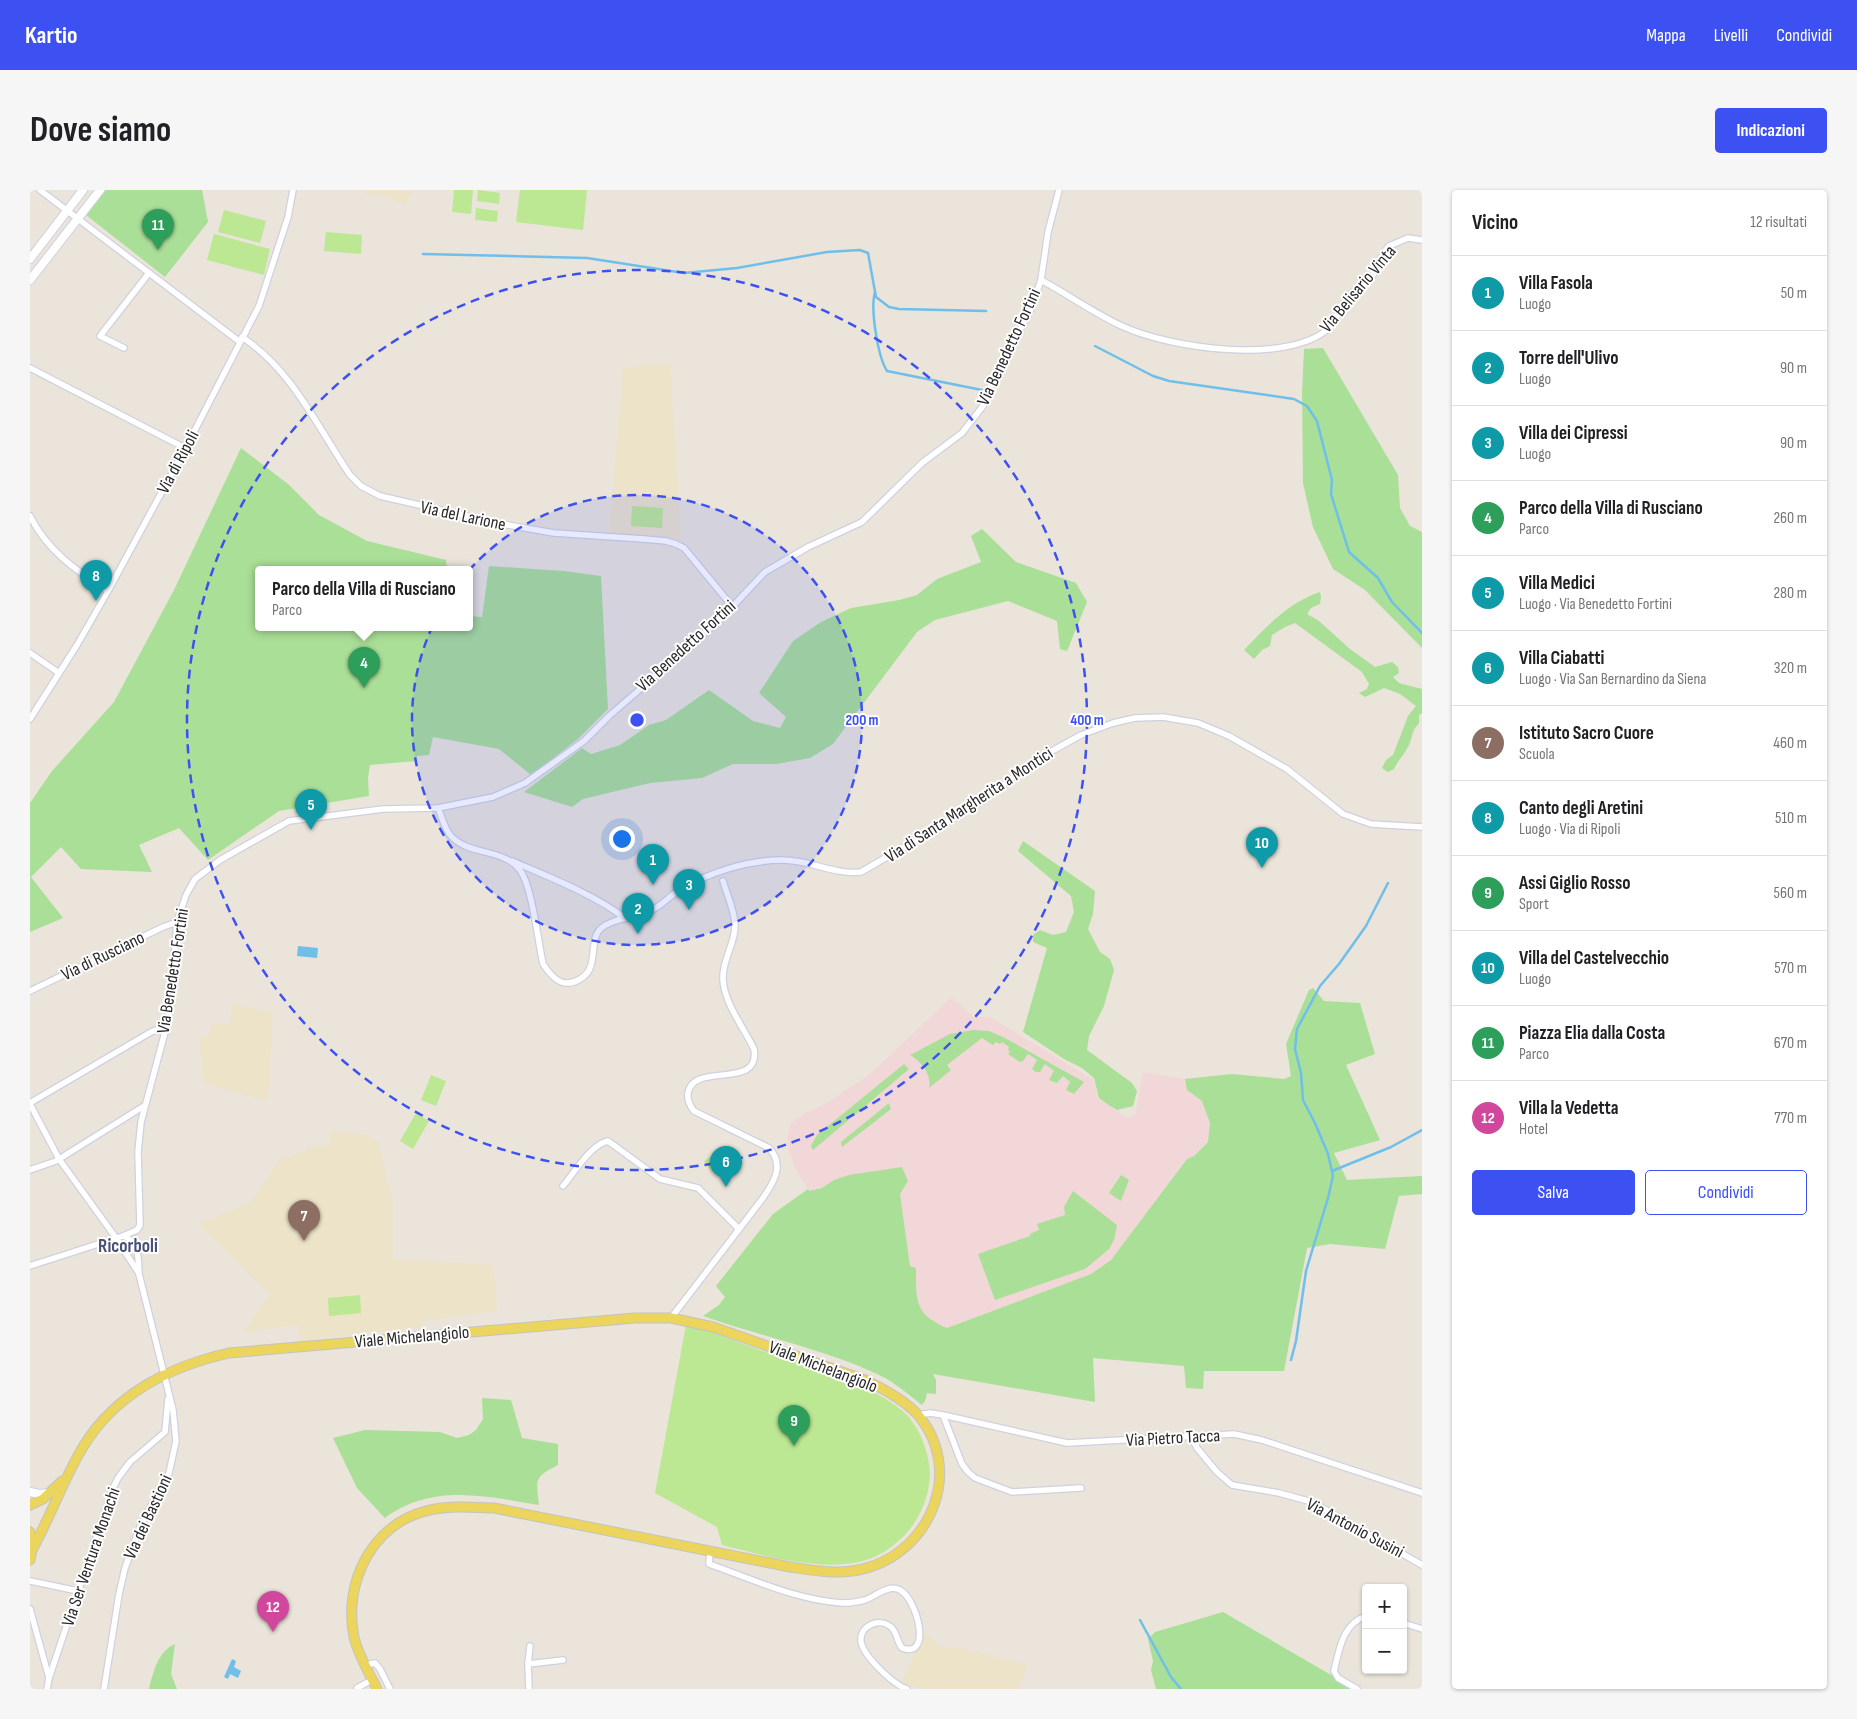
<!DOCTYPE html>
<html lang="it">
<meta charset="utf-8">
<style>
body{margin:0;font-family:"Sofia Sans Condensed",sans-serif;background:#f6f6f6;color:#202124}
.controls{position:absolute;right:15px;bottom:15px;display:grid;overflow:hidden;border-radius:5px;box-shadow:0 1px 4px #0004}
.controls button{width:45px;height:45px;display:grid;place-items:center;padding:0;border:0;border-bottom:1px solid #e0e0e0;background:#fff;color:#202124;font:25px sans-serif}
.you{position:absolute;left:591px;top:648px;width:18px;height:18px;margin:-12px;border:4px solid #fff;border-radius:50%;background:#1a73e8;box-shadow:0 0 0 8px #1a73e833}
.badge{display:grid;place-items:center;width:32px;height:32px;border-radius:50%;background:#3d51f3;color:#fff;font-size:16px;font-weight:700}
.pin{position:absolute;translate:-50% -41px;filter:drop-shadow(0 1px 2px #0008)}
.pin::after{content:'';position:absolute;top:26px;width:18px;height:15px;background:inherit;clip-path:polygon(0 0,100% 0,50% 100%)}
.popup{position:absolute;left:225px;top:376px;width:218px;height:65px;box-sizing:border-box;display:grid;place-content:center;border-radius:5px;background:#fff;filter:drop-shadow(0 1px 4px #0005);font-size:16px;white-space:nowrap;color:#757577}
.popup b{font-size:19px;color:#202124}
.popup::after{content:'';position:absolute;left:50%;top:100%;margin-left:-10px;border:10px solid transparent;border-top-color:#fff}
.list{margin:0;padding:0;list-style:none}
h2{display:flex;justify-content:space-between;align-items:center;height:65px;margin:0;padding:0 20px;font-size:21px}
h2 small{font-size:16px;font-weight:400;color:#757577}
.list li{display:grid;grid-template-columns:32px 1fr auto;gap:15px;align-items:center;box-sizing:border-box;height:75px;padding:0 20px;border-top:1px solid #e0e0e0}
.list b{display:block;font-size:19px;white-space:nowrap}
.list p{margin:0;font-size:16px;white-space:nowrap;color:#757577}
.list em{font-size:16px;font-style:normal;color:#757577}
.actions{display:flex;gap:10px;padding:15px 20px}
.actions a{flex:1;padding:11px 0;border:1px solid #3d51f3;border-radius:5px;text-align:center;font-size:18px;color:#3d51f3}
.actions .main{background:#3d51f3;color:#fff}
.map{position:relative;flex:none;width:1392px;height:1499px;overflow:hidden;border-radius:5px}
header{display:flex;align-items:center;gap:30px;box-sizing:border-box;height:70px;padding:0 25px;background:#3d51f3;color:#fff}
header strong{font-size:24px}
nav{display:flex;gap:28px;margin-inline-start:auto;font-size:18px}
.intro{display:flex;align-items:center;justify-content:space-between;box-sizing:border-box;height:120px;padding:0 30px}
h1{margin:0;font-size:35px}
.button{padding:12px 22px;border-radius:5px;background:#3d51f3;color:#fff;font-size:18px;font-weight:700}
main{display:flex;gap:30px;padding:0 30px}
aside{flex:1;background:#fff;border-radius:5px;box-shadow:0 1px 4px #0004}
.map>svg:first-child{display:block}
</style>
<header>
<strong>Kartio</strong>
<nav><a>Mappa</a><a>Livelli</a><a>Condividi</a></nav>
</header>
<div class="intro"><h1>Dove siamo</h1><a class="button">Indicazioni</a></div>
<main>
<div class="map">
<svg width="1392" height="1499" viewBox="0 0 1392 1499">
<rect width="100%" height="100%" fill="#eae4da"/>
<g fill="#ece3c9">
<path d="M329,0H382L376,16L345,2L343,6Z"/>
<path d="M640,172L651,350L579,343L593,178Z"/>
<path d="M202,814L243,823L238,911L174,893L169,847H179L181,834H200Z"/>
<path d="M302,941L337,945L348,952L363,1013V1069L464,1075L467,1121L392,1131V1138L270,1150L268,1135L214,1142L240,1105L168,1034L220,1013L251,969L277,960V956H298Z"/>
<path d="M897,1442L903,1450L907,1451L906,1457L936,1459L998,1475L988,1499H893L872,1493L893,1443Z"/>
</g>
<path fill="#f1d7d7" d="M922,807L943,827H960L1064,890L1068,909L1098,928L1106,924L1113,882L1155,889L1157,900L1172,911L1180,933L1178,952L1162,968L1157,969L1081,1070L1061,1084L917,1138L900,1131L889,1116L886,1105V1078L880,1076L870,1004L878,991L834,984L804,990L792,998L779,1001L764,976L757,953L760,934L777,922L794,915L840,884Z"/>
<g fill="#aadf97">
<path d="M76,0H172L178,32L135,87L56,25Z"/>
<path d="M1293,158L1368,285L1370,318L1380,336L1392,342V458L1335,400L1303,379L1283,337L1273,293L1272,203L1274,159Z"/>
<path d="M211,258L258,294L289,325L337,351L416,370L417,379H229V437H439V426L452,427L459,376L534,381L571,386L578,519L548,549L501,585L469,559L403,547L399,565L387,566L386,571L340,575L338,588L339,606L249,621L178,670L149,638L109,655L122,682L51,679L31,657L1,687L33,728L0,742V613L22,581L84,512L144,400Z"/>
<path d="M952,339L986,372L1046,393L1057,412L1037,461L1030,459L1027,431L978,411L905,430L887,442L803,554L780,568L746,574H703L672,588L620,593L553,609L542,617L494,602L552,558L561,564L590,555L619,535L636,530L679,500L723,531L750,538L756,527L729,503L763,451L791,432L821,418L869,410L887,405L907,389L951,372L941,346Z"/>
<path d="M1290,402L1291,407L1290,414L1281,418L1277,424L1289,431L1320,459L1345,477L1362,472L1368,477L1369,483L1363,487L1369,493L1392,499V523L1389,525V533C1380,544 1384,544 1379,555C1375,564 1368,570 1364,579L1358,582L1352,578L1356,570L1363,565L1378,526L1386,516L1370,504L1354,498L1335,507L1329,503L1337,499L1339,494L1332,482L1265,433L1255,437L1242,445L1240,456L1232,460L1224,469L1214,460C1236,437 1259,412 1290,402Z"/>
<path d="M993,651L1065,701L1063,724L1058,739L1070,762L1080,769L1084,780L1074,816L1059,846L1057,860L1102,893L1107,901L1103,916L1087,920L1077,914L1069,908L1064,888L1052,878L1034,869L993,842L1017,758L1003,752V745L1010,740L1023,745L1036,742L1044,722L1041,706L988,661Z"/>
<path d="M1283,798L1294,811L1330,813L1345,864L1316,875L1350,950L1304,963L1317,990L1392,986V1004L1369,1006L1355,1059L1300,1054L1277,1058L1254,1181H1174L1173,1199L1156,1198L1154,1176L1063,1168L1065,1212L903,1184L906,1190V1204L897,1203L895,1211L892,1215C880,1206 868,1195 855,1188C799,1160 732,1147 673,1126L689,1115L695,1107L686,1096L743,1024L778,999L779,1001L792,998L804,990L819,985L872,977L878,991L870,1004L880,1076L886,1078C886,1110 884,1124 917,1138L1061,1084L1081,1070L1157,969L1164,966L1178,952L1180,933L1172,911L1157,900L1155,889L1202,884L1254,889L1261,886L1256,854L1279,800Z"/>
<path d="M943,840L959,841L973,847L1054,892L1044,904L1036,900L1040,892L1033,886L1027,893L1019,890L1024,881L1015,874L1010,882H1006L1002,879L1007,870L998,864L993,871L990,872L978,864L980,862L978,859L979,857L972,852L970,854L966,852L963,855L952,848L917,875L921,880L899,898C902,885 892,872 880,865L920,844Z"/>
<path d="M874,874L879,879L783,960L781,956L787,945Z"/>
<path d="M859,913L861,919L812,957L811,952Z"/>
<path d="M1091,985L1099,990L1091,1011L1079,1003Z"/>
<path d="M1043,1001L1087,1035L1084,1050L1079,1059L1055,1079L965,1110L948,1064L1000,1046V1044L1009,1040L1007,1034L1035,1025L1034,1017Z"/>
<path d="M452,1208L481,1210L492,1248L528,1254V1275C504,1287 506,1289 509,1315C456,1306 401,1293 355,1328L327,1298L303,1248L335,1240L410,1242L427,1248L439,1245L446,1240L453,1229Z"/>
<path d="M1193,1422L1325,1499H1126L1121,1480L1123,1471L1118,1449L1125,1442Z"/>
<path d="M145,1454L141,1484L147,1499H119C123,1483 128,1461 145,1454Z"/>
</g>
<g fill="#bce793">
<path d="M424,0H443L441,24L422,22Z"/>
<path d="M448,0L470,3L469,14L447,11Z"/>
<path d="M490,0H557L553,40L486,32Z"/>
<path d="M446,18L468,21L467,32L445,30Z"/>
<path d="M194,20L236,31L230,53L188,42Z"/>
<path d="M296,42L332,45L331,64L294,61Z"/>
<path d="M184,44L240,59L234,85L177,70Z"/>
<path d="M602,316L633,318L632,338L601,336Z"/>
<path d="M401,885L416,891L406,916L391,910Z"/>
<path d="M386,923L399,931L383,959L370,951Z"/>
<path d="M697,956L705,968L682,982L674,971Z"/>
<path d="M330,1105L331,1123L299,1126L298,1108Z"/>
<path d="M656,1135L678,1141C713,1154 747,1166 782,1179C815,1191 850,1200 876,1224C892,1240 903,1273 899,1294C897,1312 887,1332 875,1345C866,1353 859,1360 848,1365C806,1387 736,1366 692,1355L687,1337L625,1303Z"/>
</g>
<g fill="#6fbfea">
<path d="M268,756L288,758L287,768L267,766Z"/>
<path d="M202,1469L206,1471L204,1477L211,1481L208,1488L200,1484L198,1489L194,1487Z"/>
</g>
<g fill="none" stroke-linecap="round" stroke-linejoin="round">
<g stroke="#6fbfea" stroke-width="2.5">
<path d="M393,64L557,68L654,83L707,78L797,62L830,60L838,63L846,107L859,117L869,119L956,121"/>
<path d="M845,102C840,119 848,167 857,181L952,200"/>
<path d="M1065,156L1123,186L1139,191L1264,209L1277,216L1287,231L1302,290L1301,304L1319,362L1348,388L1362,412L1392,443"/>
<path d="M1302,981L1361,957L1392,940"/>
<path d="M1261,1170L1266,1151L1276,1081L1298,1008L1303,986L1298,964L1285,933L1273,910L1271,883L1265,859L1267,839L1290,796L1309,774L1336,736L1358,693"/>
<path d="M1110,1430L1141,1487L1151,1499"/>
</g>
<defs>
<g id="minor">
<path d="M10,0L210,152"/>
<path d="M1011,90C1039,105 1065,124 1094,137C1141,158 1256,175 1298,139L1320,105L1343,85L1353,64L1359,56L1378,48L1392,50"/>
<path d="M212,147C262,180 287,236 320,285L331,296L350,306L472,334L524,343L614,349L636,351L646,354L654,358L702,416"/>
<path d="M94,158L70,146L119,83"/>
<path d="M0,178L155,258"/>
<path d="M0,326C17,360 46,381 78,401"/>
<path d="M0,463L29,483"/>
<path d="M0,529L47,455L78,401L153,263L229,116L258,27L263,0"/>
<path d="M408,618C412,627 415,640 421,646C439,666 473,658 490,680C502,696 508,751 513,774C517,780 523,789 531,792C543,796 558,787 561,775C566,759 559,741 580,733C593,727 607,727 620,721C631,717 640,705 651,699C681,682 718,670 753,670C780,670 804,685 831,682L943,617L1013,566L1051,545L1083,533L1105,528L1133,527L1168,533L1199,546L1257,579L1313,624L1341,634L1392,637"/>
<path d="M482,671C521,688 561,703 595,728"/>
<path d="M0,801L133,737L147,732"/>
<path d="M0,913L121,842L126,840L135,842"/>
<path d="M0,914L29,969L86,1048L108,1082"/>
<path d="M0,980L26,971L114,916"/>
<path d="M533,996C544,983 561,954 578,951L630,989L668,998L709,1039"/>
<path d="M0,1076L93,1046L107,1040L110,1035L108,962L111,932L135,842L140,819L147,732L156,705L165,689L190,670L259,631L353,619L408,618L463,607L495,593L554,551L579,526L690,430L735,382L778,357L832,332L892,273L932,243L953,216L959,199L1001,119L1011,90L1018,42L1029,0"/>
<path d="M641,1128L733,1008C744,992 755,975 739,958L664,921C660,916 657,910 658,903C663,871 731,901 724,859C714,838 694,813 693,789C692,770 705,754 705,736C705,721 697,705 693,691"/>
<path d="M888,1225L900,1223L913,1225L1037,1253L1204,1244L1232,1250L1392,1303"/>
<path d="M913,1225L932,1274L938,1282L945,1288L982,1302L1051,1298"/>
<path d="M1161,1246L1167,1258L1187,1282L1202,1295L1249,1303L1282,1312L1392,1375"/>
<path d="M680,1362L679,1374C722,1389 766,1410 812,1413C819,1413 828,1412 835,1410C846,1406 858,1394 870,1400C887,1409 903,1469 872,1458C867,1452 867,1442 861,1437C849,1427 829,1436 831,1452C834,1467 864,1495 877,1499"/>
<path d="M0,1391L48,1401"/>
<path d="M0,1419L19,1488L17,1499"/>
<path d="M1373,1433L1392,1439"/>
<path d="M498,1474L533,1470"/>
<path d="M335,1475L345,1473L350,1479L360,1499"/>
<path d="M19,1488L83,1298L88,1288L100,1272L135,1242L138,1209"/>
<path d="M327,1498L342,1490"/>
<path d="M74,1499L89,1404L95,1378L111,1334L139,1283L146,1251L143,1220L109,1084C108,1068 110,1052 93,1046"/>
<path d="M499,1499L498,1474L500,1456"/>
<path d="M1327,1499L1308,1488L1304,1481C1309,1461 1312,1434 1336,1426"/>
</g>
<g id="tertiary">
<path d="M0,69L53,0"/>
<path d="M0,90L70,0"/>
<path d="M0,1302L9,1304L20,1303"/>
</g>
<g id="primary">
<path d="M0,1315L13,1309L32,1291"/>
<path d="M0,1342L2,1360L0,1370"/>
<path d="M2,1360C21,1326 33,1290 53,1257C85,1204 141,1176 199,1163L605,1128H641L683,1137L835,1190C854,1199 875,1210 889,1226C933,1280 902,1357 840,1377C813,1386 786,1381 760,1377L464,1318C441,1317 418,1315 396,1321C341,1335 313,1394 324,1447C328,1465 339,1482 347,1499"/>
</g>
</defs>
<use href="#minor" stroke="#cfd1e1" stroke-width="8"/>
<use href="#tertiary" stroke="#cfd1e1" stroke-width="10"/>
<use href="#primary" stroke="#c3c3c3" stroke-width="11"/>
<use href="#minor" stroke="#fff" stroke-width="5.5"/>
<use href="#tertiary" stroke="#fff" stroke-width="8"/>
<use href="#primary" stroke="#ebd55d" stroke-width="9"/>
</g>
<circle cx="607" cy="530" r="225" fill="#3d51f3" fill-opacity=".12"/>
<g fill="none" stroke="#3d51f3" stroke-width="2.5" stroke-dasharray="9 6">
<circle cx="607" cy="530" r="225"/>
<circle cx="607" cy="530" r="450"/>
</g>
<g text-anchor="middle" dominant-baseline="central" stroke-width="4" stroke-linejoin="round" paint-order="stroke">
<g font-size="18" fill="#282828" stroke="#fff">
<text transform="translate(1328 99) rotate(-50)">Via Belisario Vinta</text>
<text transform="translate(979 157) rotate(-65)">Via Benedetto Fortini</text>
<text transform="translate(148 272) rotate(-62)">Via di Ripoli</text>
<text transform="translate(433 326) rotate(12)">Via del Larione</text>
<text transform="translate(656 456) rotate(-42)">Via Benedetto Fortini</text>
<text transform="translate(939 615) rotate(-33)">Via di Santa Margherita a Montici</text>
<text transform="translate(73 766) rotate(-26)">Via di Rusciano</text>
<text transform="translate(143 781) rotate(-81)">Via Benedetto Fortini</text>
<text transform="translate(382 1147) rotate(-5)">Viale Michelangiolo</text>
<text transform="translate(793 1177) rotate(21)">Viale Michelangiolo</text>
<text transform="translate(1143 1248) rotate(-3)">Via Pietro Tacca</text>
<text transform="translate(118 1327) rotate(-65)">Via dei Bastioni</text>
<text transform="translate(1325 1338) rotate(28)">Via Antonio Susini</text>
<text transform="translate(61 1367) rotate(-71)">Via Ser Ventura Monachi</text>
</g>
<g font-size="19" font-weight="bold" fill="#4a4f76" stroke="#fff">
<text x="98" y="1056">Ricorboli</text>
</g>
</g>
<circle cx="607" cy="530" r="8" fill="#3d51f3" stroke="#fff" stroke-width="2.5"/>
<g font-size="15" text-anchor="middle" font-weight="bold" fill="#3d51f3" stroke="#fff" stroke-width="4" stroke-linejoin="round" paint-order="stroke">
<text x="832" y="535">200 m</text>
<text x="1057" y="535">400 m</text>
</g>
</svg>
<div class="controls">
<button>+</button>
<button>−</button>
</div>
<div class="you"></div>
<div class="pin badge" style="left:623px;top:695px;background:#0f9aa8">1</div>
<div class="pin badge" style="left:608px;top:744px;background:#0f9aa8">2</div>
<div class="pin badge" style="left:659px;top:720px;background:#0f9aa8">3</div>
<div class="pin badge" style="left:334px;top:498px;background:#2e9e5b">4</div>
<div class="popup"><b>Parco della Villa di Rusciano</b>Parco</div>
<div class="pin badge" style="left:281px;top:640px;background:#0f9aa8">5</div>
<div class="pin badge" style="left:696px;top:997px;background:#0f9aa8">6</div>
<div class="pin badge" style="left:274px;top:1051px;background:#8d6e63">7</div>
<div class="pin badge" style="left:66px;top:411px;background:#0f9aa8">8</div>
<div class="pin badge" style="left:764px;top:1256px;background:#2e9e5b">9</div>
<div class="pin badge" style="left:1232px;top:678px;background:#0f9aa8">10</div>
<div class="pin badge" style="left:128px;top:60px;background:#2e9e5b">11</div>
<div class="pin badge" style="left:243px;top:1442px;background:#d1479c">12</div>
</div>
<aside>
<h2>Vicino<small>12 risultati</small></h2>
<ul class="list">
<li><span class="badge" style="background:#0f9aa8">1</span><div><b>Villa Fasola</b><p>Luogo</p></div><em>50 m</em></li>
<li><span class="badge" style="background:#0f9aa8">2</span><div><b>Torre dell'Ulivo</b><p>Luogo</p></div><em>90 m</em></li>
<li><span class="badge" style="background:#0f9aa8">3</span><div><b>Villa dei Cipressi</b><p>Luogo</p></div><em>90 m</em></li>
<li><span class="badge" style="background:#2e9e5b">4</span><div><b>Parco della Villa di Rusciano</b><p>Parco</p></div><em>260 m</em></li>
<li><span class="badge" style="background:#0f9aa8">5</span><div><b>Villa Medici</b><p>Luogo · Via Benedetto Fortini</p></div><em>280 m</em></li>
<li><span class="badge" style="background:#0f9aa8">6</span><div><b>Villa Ciabatti</b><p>Luogo · Via San Bernardino da Siena</p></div><em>320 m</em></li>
<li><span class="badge" style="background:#8d6e63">7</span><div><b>Istituto Sacro Cuore</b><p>Scuola</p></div><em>460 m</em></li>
<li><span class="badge" style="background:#0f9aa8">8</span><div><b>Canto degli Aretini</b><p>Luogo · Via di Ripoli</p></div><em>510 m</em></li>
<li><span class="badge" style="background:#2e9e5b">9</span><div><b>Assi Giglio Rosso</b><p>Sport</p></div><em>560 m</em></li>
<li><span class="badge" style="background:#0f9aa8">10</span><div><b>Villa del Castelvecchio</b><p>Luogo</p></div><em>570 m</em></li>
<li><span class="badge" style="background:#2e9e5b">11</span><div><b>Piazza Elia dalla Costa</b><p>Parco</p></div><em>670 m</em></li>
<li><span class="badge" style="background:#d1479c">12</span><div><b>Villa la Vedetta</b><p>Hotel</p></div><em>770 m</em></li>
</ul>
<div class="actions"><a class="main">Salva</a><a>Condividi</a></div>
</aside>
</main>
